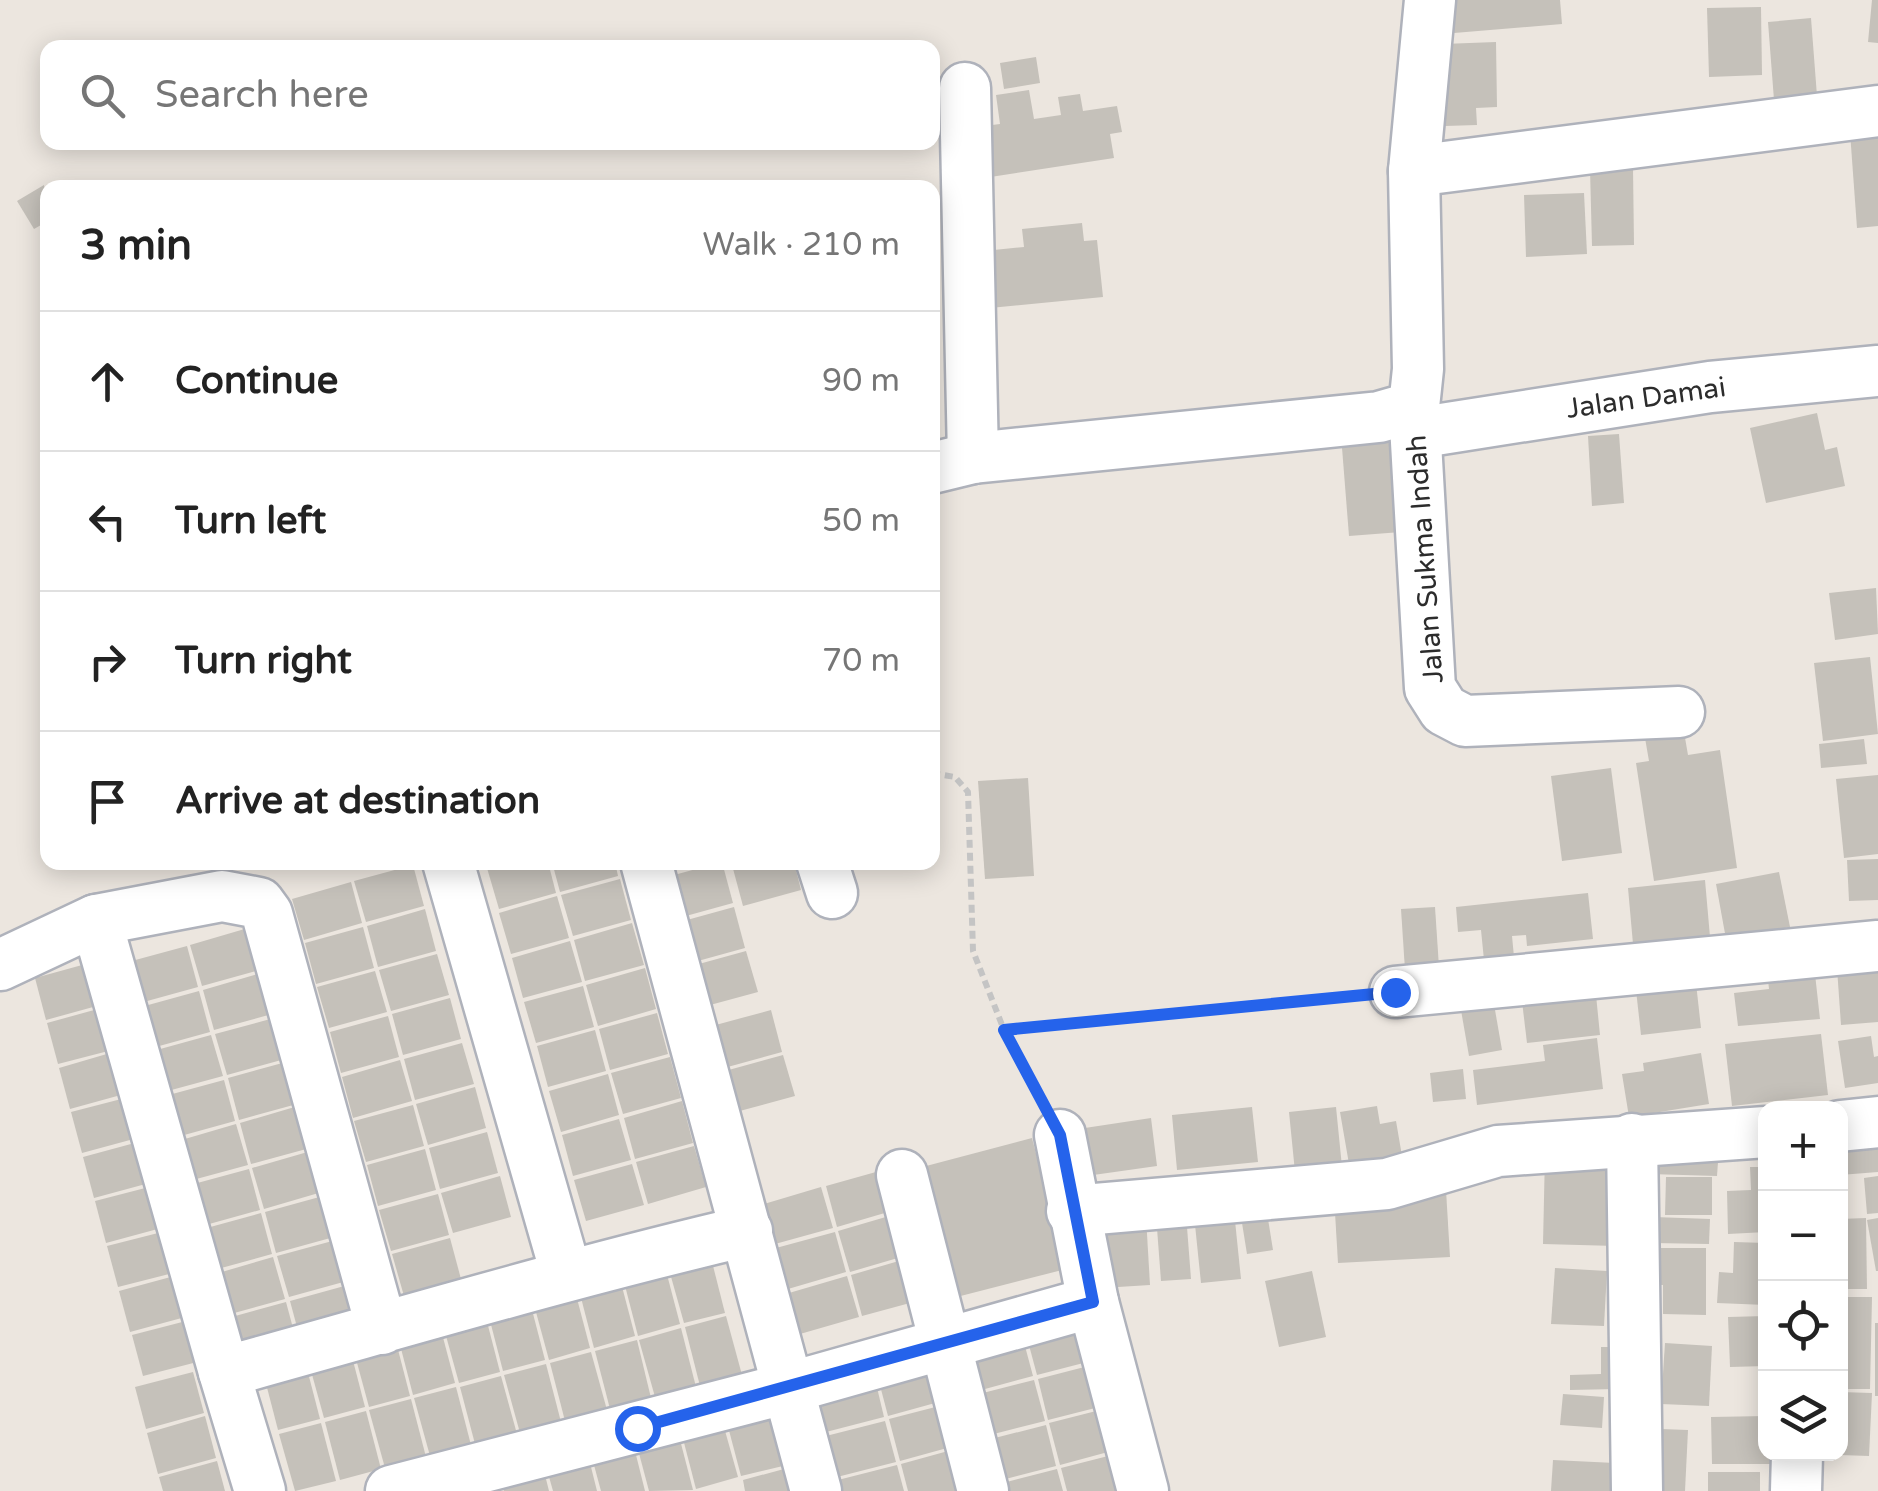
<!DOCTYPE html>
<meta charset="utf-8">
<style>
body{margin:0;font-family:"Varela Round",sans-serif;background:#f2f2f2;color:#222}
.controls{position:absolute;right:30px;bottom:30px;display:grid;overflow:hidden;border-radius:20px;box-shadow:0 5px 25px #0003}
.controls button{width:90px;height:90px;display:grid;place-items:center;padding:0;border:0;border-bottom:2px solid #e0e0e0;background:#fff;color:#222;font:50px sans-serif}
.stop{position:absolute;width:30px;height:30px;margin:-22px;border:8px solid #2563eb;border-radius:50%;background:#fff}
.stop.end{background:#2563eb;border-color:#fff;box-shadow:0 2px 10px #0008}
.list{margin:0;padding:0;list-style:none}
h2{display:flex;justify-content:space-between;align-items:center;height:130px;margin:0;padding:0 40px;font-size:42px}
h2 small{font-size:32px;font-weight:400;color:#767676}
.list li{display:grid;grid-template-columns:65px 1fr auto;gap:30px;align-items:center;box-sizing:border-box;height:140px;padding:0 40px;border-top:2px solid #e0e0e0}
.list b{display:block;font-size:38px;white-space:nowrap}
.list em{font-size:32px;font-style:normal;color:#767676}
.icon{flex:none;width:55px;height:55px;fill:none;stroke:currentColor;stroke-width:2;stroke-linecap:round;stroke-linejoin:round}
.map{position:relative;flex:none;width:1878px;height:1491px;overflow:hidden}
.search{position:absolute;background:#fff;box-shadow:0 5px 25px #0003;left:40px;top:40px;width:900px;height:110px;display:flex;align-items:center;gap:25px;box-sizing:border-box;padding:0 35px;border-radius:20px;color:#767676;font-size:38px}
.panel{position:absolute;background:#fff;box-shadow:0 5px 25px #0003;left:40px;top:180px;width:900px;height:690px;border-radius:20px}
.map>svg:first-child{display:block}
</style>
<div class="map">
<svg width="1878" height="1491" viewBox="0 0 1878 1491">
<rect width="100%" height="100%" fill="#ece6df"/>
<g fill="#c5c1ba">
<path d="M1451,0H1560L1562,24L1454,33Z"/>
<path d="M1872,0H1878V43L1868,42Z"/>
<path d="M1761,7L1762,75L1709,77L1707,8Z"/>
<path d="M1811,18L1818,109L1775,113L1768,22Z"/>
<path d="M1496,42L1497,107L1476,108L1477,125L1445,126L1443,44Z"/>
<path d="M1036,57L1040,83L1004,89L1000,63Z"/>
<path d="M1029,90L1034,119L1061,115L1058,97L1080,94L1083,111L1117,106L1122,132L1110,134L1114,158L984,178L976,127L1000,124L996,95Z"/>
<path d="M1878,130V226L1857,228L1850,132Z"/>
<path d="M1633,168L1634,245L1592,246L1590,169Z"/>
<path d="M44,185L48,221L34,229L17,201Z"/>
<path d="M1584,193L1587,254L1526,257L1524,195Z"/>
<path d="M1082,223L1084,241L1097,240L1103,297L990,308L984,251L1024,247L1022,229Z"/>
<path d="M1817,413L1825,450L1837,447L1845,486L1766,503L1750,428Z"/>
<path d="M1394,431L1401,532L1349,536L1341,435Z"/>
<path d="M1619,434L1624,503L1592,506L1588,436Z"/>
<path d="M1876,588L1878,634L1835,640L1829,593Z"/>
<path d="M1870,657L1878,734L1823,741L1814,663Z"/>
<path d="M1684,732L1688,755L1720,750L1737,868L1654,881L1636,763L1649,761L1645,738Z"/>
<path d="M1864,739L1867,764L1821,768L1819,744Z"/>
<path d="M1611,768L1622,853L1562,861L1551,776Z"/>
<path d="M1878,775V854L1844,858L1836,779Z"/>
<path d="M1028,778L1034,876L985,879L978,781Z"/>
<path d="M1878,859V900L1849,901L1847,860Z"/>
<path d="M507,862H548L556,893L499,909L487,868Z"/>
<path d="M552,862H615L618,876L560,892Z"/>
<path d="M722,862L733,903L675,919L663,878Z"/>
<path d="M741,862H794L801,890L743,906L732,865Z"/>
<path d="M413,865L424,906L366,922L354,881Z"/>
<path d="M1779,872L1790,927L1726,939L1716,884Z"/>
<path d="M620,879L631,920L573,936L561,895Z"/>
<path d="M1705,880L1710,937L1633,944L1628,888Z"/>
<path d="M351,882L362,923L304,940L292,899Z"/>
<path d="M1588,893L1593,939L1527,946L1526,935L1512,936L1514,957L1484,960L1481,930L1458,932L1456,907Z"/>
<path d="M557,896L569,938L511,954L499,913Z"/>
<path d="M734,907L745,948L687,964L676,923Z"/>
<path d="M1435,907L1439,967L1405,970L1401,909Z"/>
<path d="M425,909L436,951L378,967L367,926Z"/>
<path d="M632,923L644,965L585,981L574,940Z"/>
<path d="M363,927L374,968L316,984L305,943Z"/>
<path d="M248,928L260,970L202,986L190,945Z"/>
<path d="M570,941L582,982L523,998L512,958Z"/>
<path d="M187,946L198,987L140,1003L128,962Z"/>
<path d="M746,951L758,992L699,1008L688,967Z"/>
<path d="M437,954L449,995L391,1011L379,970Z"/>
<path d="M93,962L104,1004L46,1020L35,978Z"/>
<path d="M1814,965L1820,1019L1738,1026L1734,993L1769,989L1767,971Z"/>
<path d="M1878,965V1022L1841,1025L1837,968Z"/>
<path d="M645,968L656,1009L598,1026L586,985Z"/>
<path d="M375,971L387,1012L329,1028L317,987Z"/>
<path d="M261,973L272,1014L214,1030L203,990Z"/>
<path d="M1696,983L1701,1028L1641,1035L1636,990Z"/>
<path d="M1595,985L1600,1035L1527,1043L1521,993Z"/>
<path d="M583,986L594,1027L536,1043L524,1002Z"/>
<path d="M1491,987L1502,1050L1469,1056L1458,993Z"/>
<path d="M199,991L210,1032L152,1048L141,1007Z"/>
<path d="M450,998L461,1039L403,1055L392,1014Z"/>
<path d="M105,1007L116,1049L58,1064L47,1023Z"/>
<path d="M771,1010L782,1052L724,1068L712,1026Z"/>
<path d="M657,1013L668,1054L610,1070L599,1029Z"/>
<path d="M388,1016L399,1057L341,1073L330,1032Z"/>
<path d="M274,1018L285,1059L227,1075L215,1034Z"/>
<path d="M595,1030L606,1071L548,1087L537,1046Z"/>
<path d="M1821,1034L1828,1095L1732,1106L1725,1044Z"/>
<path d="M211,1035L223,1076L164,1092L153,1051Z"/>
<path d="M1871,1036L1874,1057L1878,1056V1083L1845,1088L1838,1041Z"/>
<path d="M1597,1038L1603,1089L1477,1105L1473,1070L1545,1061L1543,1045Z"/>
<path d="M462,1043L474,1084L415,1100L404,1059Z"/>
<path d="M117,1051L128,1093L70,1109L59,1068Z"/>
<path d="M1701,1053L1709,1104L1629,1117L1622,1074L1644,1071L1643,1063Z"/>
<path d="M783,1055L795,1096L736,1112L725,1071Z"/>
<path d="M670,1057L681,1098L623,1114L611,1073Z"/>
<path d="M400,1060L412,1101L353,1118L342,1077Z"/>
<path d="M286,1062L297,1104L239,1120L228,1078Z"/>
<path d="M1463,1069L1466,1099L1433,1102L1430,1073Z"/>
<path d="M608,1074L619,1115L561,1132L549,1091Z"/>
<path d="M224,1080L235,1121L177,1137L165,1096Z"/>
<path d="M475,1087L486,1128L428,1145L416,1104Z"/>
<path d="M129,1097L141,1137L82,1153L71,1112Z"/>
<path d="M682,1101L693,1143L635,1159L624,1118Z"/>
<path d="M413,1105L424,1146L366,1162L354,1121Z"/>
<path d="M298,1106L310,1148L251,1164L240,1123Z"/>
<path d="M1377,1106L1380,1124L1396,1121L1402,1156L1349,1164L1340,1112Z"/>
<path d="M1252,1107L1258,1162L1177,1170L1172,1115Z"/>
<path d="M1336,1107L1342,1167L1295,1172L1289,1112Z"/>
<path d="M1151,1118L1157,1166L1072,1178L1065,1131Z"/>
<path d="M619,1119L631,1160L573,1176L562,1135Z"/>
<path d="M236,1124L248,1165L189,1181L178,1141Z"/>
<path d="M487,1132L498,1173L440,1189L429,1148Z"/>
<path d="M1878,1134V1172L1840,1175V1137Z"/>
<path d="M1032,1138L1066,1269L945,1300L911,1170Z"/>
<path d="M142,1141L153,1182L94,1198L83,1157Z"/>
<path d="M694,1146L706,1187L648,1204L636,1162Z"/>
<path d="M1650,1146L1719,1148L1717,1176L1649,1174Z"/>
<path d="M425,1149L436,1190L378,1206L367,1165Z"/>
<path d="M311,1151L322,1192L264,1209L252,1168Z"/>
<path d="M1545,1153L1618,1154L1616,1246L1543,1244Z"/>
<path d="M632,1164L644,1205L586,1221L574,1180Z"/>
<path d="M1750,1167H1766V1232L1728,1234L1727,1191L1751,1190Z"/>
<path d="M249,1169L260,1210L202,1226L190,1185Z"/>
<path d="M883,1170L895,1210L837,1227L826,1186Z"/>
<path d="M500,1176L511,1217L453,1233L441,1193Z"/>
<path d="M1878,1176V1213L1867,1214L1864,1178Z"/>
<path d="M1666,1177H1712V1215H1665Z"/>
<path d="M153,1186L165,1227L106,1243L95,1201Z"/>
<path d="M821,1187L833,1228L775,1244L764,1204Z"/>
<path d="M1446,1190L1450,1257L1338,1263L1334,1196Z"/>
<path d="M438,1194L449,1235L391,1251L379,1210Z"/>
<path d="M323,1196L334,1237L276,1253L265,1212Z"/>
<path d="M1234,1211L1241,1279L1201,1283L1194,1215Z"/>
<path d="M261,1213L272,1254L214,1270L203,1229Z"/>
<path d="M896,1214L908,1255L850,1272L838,1231Z"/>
<path d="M1186,1214L1191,1279L1161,1281L1156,1215Z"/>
<path d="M1146,1217L1150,1285L1102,1288L1098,1220Z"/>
<path d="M1654,1217L1710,1219L1709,1244L1653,1243Z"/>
<path d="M1866,1218L1867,1289H1840V1219Z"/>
<path d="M1878,1218V1271H1876L1867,1220Z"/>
<path d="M1268,1219L1273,1250L1247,1254L1242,1223Z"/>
<path d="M166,1231L177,1272L118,1287L107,1246Z"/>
<path d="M835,1232L846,1272L788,1289L776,1248Z"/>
<path d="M450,1238L461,1279L404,1296L392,1254Z"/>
<path d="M336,1240L347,1281L289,1297L277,1256Z"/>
<path d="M1734,1242L1766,1243V1305L1717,1303L1719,1272L1733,1273Z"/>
<path d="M1646,1248H1706V1315L1663,1314V1285L1645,1284Z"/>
<path d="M710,1254L725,1313L684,1323L668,1266Z"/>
<path d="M273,1257L285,1299L227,1315L215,1274Z"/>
<path d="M909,1258L921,1300L862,1316L851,1275Z"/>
<path d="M665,1267L680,1324L638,1336L623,1278Z"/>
<path d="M1555,1268L1607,1271L1604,1326L1551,1324Z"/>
<path d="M1312,1271L1326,1337L1279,1347L1265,1281Z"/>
<path d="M178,1275L189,1316L130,1332L119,1291Z"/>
<path d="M847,1276L859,1317L800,1334L789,1293Z"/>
<path d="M620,1279L635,1336L594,1348L579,1290Z"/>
<path d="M348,1285L359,1325L301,1342L290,1301Z"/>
<path d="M575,1291L590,1348L549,1360L533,1301Z"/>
<path d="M1840,1297H1872L1870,1389H1840Z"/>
<path d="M286,1302L297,1343L239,1359L228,1318Z"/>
<path d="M530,1302L545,1360L503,1371L488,1313Z"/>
<path d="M485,1314L500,1372L459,1383L443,1325Z"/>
<path d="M726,1316L742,1375L700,1386L685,1327Z"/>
<path d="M1766,1316V1366L1730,1367L1728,1317Z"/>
<path d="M1084,1318L1095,1360L1037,1375L1026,1334Z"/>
<path d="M190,1320L201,1361L143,1376L132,1335Z"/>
<rect x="1875" y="1323" width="3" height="73"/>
<path d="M440,1326L455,1383L413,1395L398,1337Z"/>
<path d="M681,1328L696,1387L655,1397L639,1340Z"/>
<path d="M1022,1335L1033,1376L974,1392L964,1351Z"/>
<path d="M395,1338L410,1396L369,1407L353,1348Z"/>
<path d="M637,1340L651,1398L610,1409L595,1351Z"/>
<path d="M1665,1343L1712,1346L1709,1406L1661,1404Z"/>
<path d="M1601,1347H1616V1389L1570,1390V1375L1601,1374Z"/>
<path d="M350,1349L365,1407L324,1418L308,1360Z"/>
<path d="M591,1352L607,1410L565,1421L550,1363Z"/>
<path d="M936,1359L946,1400L888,1416L877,1374Z"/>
<path d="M305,1361L320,1419L278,1430L263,1372Z"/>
<path d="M546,1364L561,1422L520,1433L504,1375Z"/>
<path d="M1096,1364L1107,1405L1048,1420L1038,1379Z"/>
<path d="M193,1372L204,1413L146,1429L135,1387Z"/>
<path d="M874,1375L884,1417L826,1432L815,1391Z"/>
<path d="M501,1376L517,1434L475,1444L460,1387Z"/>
<path d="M1034,1380L1045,1421L986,1436L975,1395Z"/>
<path d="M456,1387L471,1445L430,1456L414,1398Z"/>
<path d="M1840,1392L1872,1393L1869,1456L1840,1455Z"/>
<path d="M1563,1394L1604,1397L1602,1428L1560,1425Z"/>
<path d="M411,1399L426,1457L385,1468L369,1410Z"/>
<path d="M947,1404L958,1445L900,1461L889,1419Z"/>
<path d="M767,1408L783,1466L741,1476L726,1419Z"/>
<path d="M1108,1408L1119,1449L1060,1465L1049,1423Z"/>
<path d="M366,1411L381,1469L340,1480L325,1422Z"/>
<path d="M205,1416L216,1458L158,1474L147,1433Z"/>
<path d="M1766,1416V1454H1777V1464H1712L1711,1417Z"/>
<path d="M722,1420L738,1477L696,1489L681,1431Z"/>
<path d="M885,1421L896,1462L837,1477L826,1436Z"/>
<path d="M321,1423L336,1481L295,1491L279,1434Z"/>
<path d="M1046,1425L1056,1466L998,1481L987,1440Z"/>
<path d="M1661,1429L1688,1430L1685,1491H1658Z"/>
<path d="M678,1432L693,1490L649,1491L636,1442Z"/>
<path d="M633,1443L645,1491H601L591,1454Z"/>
<path d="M959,1448L965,1491H908L901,1464Z"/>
<path d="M1120,1453L1129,1491H1067L1061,1468Z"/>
<path d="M588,1455L597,1491H553L546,1466Z"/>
<path d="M1553,1460L1615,1463L1614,1491H1551Z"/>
<path d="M217,1461L225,1491H163L159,1477Z"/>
<path d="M897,1465L904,1491H841L838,1480Z"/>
<path d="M543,1467L549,1491H504L501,1478Z"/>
<path d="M784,1469L789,1491H745L743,1480Z"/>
<path d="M1057,1469L1063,1491H1000L999,1484Z"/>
<rect x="1708" y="1472" width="52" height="19"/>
</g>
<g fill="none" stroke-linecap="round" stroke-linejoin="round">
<defs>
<g id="minor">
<path d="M965,88L973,458"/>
<path d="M1414,171L1878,111"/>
<path d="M1414,407L1430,688L1444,710L1465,721L1679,712"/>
<path d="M1416,433L1710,387L1878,371"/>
<path d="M932,468L973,458L1379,417L1414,407L1418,369L1414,171L1430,0"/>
<path d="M448,862L566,1273"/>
<path d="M646,862L816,1491"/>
<path d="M822,862L832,893"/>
<path d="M0,965L96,920"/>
<path d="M1395,992L1878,946"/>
<path d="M1840,1126L1878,1122"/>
<path d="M1060,1135L1093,1302L1143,1491"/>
<path d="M1632,1139L1637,1491"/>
<path d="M902,1175L983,1491"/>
<path d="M1072,1211L1387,1184L1498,1151L1766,1132"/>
<path d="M382,1329L267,914L259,903L222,896L96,920L224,1372C398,1324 571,1272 747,1231"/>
<path d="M224,1372L260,1491"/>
<path d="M391,1491L788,1388L1093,1302"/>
<path d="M1796,1491L1797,1454"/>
</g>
</defs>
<use href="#minor" stroke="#afb2bb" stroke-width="55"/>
<g stroke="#c4c4c4" stroke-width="6" stroke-dasharray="8 5" stroke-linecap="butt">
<path d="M932,773L955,777L968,792L973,951L1004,1030L1042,1102"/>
<path d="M1004,1030L1354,996"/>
</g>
<use href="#minor" stroke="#fff" stroke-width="50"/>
</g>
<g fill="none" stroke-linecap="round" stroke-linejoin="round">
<path stroke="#2563eb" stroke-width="12" d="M637,1428L1093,1302L1060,1135L1004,1030L1395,992"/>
</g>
<g text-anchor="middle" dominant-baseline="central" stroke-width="10" stroke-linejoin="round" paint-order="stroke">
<g font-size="28" fill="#2c2c2c" stroke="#fff">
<text transform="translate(1646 398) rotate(-8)">Jalan Damai</text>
<text transform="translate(1425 559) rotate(-94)">Jalan Sukma Indah</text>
</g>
</g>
</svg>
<div class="controls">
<button>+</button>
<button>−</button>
<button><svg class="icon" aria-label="locate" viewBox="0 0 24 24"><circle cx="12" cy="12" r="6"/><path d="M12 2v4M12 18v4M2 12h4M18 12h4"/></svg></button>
<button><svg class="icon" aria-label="layers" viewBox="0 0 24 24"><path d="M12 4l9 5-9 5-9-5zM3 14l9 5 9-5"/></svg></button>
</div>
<div class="stop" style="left:637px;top:1428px"></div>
<div class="stop end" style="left:1395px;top:992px"></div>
<div class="search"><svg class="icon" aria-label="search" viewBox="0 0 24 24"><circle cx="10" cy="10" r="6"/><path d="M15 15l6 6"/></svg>Search here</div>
<section class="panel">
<h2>3 min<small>Walk · 210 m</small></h2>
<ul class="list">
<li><svg class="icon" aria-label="ahead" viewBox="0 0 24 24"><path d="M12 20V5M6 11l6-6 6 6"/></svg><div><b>Continue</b></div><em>90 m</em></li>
<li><svg class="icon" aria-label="left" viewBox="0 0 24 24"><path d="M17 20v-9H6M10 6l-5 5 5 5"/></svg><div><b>Turn left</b></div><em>50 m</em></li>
<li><svg class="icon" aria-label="right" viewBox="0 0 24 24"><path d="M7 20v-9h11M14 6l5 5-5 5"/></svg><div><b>Turn right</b></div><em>70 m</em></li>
<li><svg class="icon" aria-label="arrive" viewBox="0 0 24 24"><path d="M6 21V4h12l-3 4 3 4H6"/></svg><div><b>Arrive at destination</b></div></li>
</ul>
</section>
</div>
